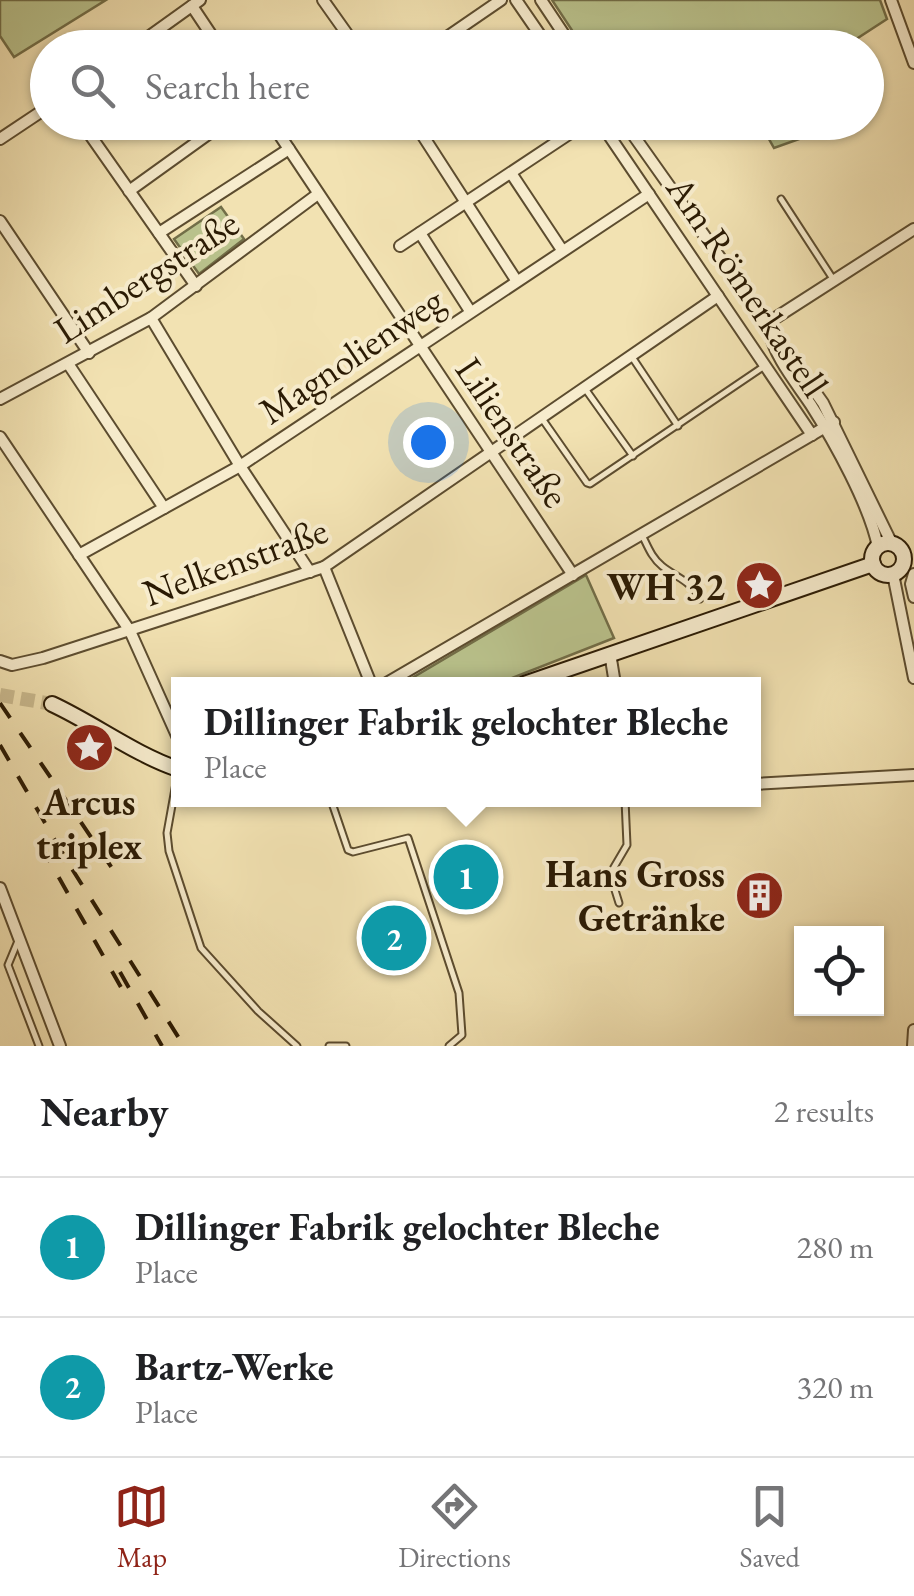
<!DOCTYPE html>
<meta charset="utf-8">
<style>
body{margin:0;font-family:"EB Garamond",serif;background:#f6f6f6;color:#202124}
.controls{position:absolute;right:30px;bottom:30px;display:grid;overflow:hidden;border-radius:0px;box-shadow:0 2px 8px #0004}
.controls button{width:90px;height:90px;display:grid;place-items:center;padding:0;border:0;border-bottom:2px solid #e0e0e0;background:#fff;color:#202124;font:50px sans-serif}
.you{position:absolute;left:428px;top:442px;width:35px;height:35px;margin:-25px;border:8px solid #fff;border-radius:50%;background:#1a73e8;box-shadow:0 0 0 15px #1a73e833}
.badge{display:grid;place-items:center;width:65px;height:65px;border-radius:50%;background:#8f2418;color:#fff;font-size:32px;font-weight:700}
.pin{position:absolute;translate:-50% -50%;border:5px solid #fff;box-shadow:0 2px 10px #0006}
.popup{position:absolute;left:171px;top:677px;width:590px;height:130px;box-sizing:border-box;display:grid;place-content:center;border-radius:0px;background:#fff;filter:drop-shadow(0 2px 8px #0005);font-size:32px;white-space:nowrap;color:#757577}
.popup b{font-size:38px;color:#202124}
.popup::after{content:'';position:absolute;left:50%;top:100%;margin-left:-20px;border:20px solid transparent;border-top-color:#fff}
.list{margin:0;padding:0;list-style:none}
h2{display:flex;justify-content:space-between;align-items:center;height:130px;margin:0;padding:0 40px;font-size:42px}
h2 small{font-size:32px;font-weight:400;color:#757577}
.list li{display:grid;grid-template-columns:65px 1fr auto;gap:30px;align-items:center;box-sizing:border-box;height:140px;padding:0 40px;border-top:2px solid #e0e0e0}
.list b{display:block;font-size:38px;white-space:nowrap}
.list p{margin:0;font-size:32px;white-space:nowrap;color:#757577}
.list em{font-size:32px;font-style:normal;color:#757577}
.icon{flex:none;width:55px;height:55px;fill:none;stroke:currentColor;stroke-width:2;stroke-linecap:round;stroke-linejoin:round}
.map{position:relative;flex:none;width:914px;height:1046px;overflow:hidden}
.search{position:absolute;background:#fff;box-shadow:0 2px 8px #0004;left:30px;right:30px;top:30px;height:110px;display:flex;align-items:center;gap:25px;box-sizing:border-box;padding:0 35px;border-radius:55px;color:#757577;font-size:38px}
.sheet{height:410px;background:#fff}
nav{display:flex;justify-content:space-around;align-items:center;box-sizing:border-box;height:140px;border-top:2px solid #e0e0e0;background:#fff;font-size:28px;color:#757577}
nav a{display:grid;justify-items:center;gap:5px}
nav .on{color:#8f2418}
.map>svg:first-child{display:block}
</style>
<div class="map">
<svg width="914" height="1046" viewBox="0 0 914 1046">
<rect width="100%" height="100%" fill="#f2e2b2"/>
<filter id="stains"><feTurbulence type="fractalNoise" baseFrequency=".002" numOctaves="4"/><feColorMatrix values="0 0 0 0 .2 0 0 0 0 .09 0 0 0 0 .02 0 0 0 .5 -.17"/></filter>
<radialGradient id="worn" r=".72"><stop offset=".6" stop-color="#630" stop-opacity="0"/><stop offset="1" stop-color="#630" stop-opacity=".3"/></radialGradient>
<g fill="#bac38d" stroke="#726e48" stroke-width="2.5">
<path d="M0,0H106L14,57L0,36Z"/>
<path d="M552,0H880L887,19L844,47H583Z"/>
<path d="M760,123H844L774,148Z"/>
<path d="M221,207L244,239L199,274L174,239Z"/>
<path d="M586,575L614,638L497,684H402Z"/>
</g>
<g fill="none" stroke-linecap="round" stroke-linejoin="round">
<path stroke="#caba8f" stroke-width="14" stroke-dasharray="14 7" stroke-linecap="butt" d="M0,695L52,704"/>
<defs>
<g id="lane">
<path d="M781,199L833,279"/>
<path d="M632,357L678,426"/>
<path d="M586,390L633,456"/>
<path d="M543,420L587,483L590,484L763,367"/>
<path d="M643,537C648,547 652,558 662,566C677,578 690,580 700,599"/>
<path d="M178,772L167,833L169,851L201,948L258,1011L297,1046"/>
<path d="M331,800L348,850L353,852L408,838L459,993L462,1035L449,1046"/>
<path d="M619,903L610,874L627,845L625,800"/>
<path d="M18,941L8,965L39,1046"/>
<path d="M329,1046H346"/>
</g>
<g id="street">
<path d="M323,0L357,48"/>
<path d="M516,0L549,48"/>
<path d="M541,0L573,48"/>
<path d="M891,0L914,63"/>
<path d="M192,6L220,48"/>
<path d="M133,48L200,0"/>
<path d="M431,48L501,0"/>
<path d="M81,122L196,286"/>
<path d="M271,122L573,575"/>
<path d="M414,122L516,280"/>
<path d="M600,122L812,435"/>
<path d="M624,122L823,403L892,544"/>
<path d="M0,139L48,107"/>
<path d="M511,173L562,250"/>
<path d="M129,191L225,122"/>
<path d="M0,221L89,353"/>
<path d="M159,233L289,149"/>
<path d="M420,233L470,311"/>
<path d="M400,246L587,122"/>
<path d="M151,318L240,466L310,572"/>
<path d="M766,324L914,229"/>
<path d="M769,330C775,358 795,381 811,405C834,441 870,506 878,547"/>
<path d="M69,365L164,508"/>
<path d="M0,399L151,318L318,194"/>
<path d="M0,437L130,631L178,738"/>
<path d="M79,555L240,466L649,194"/>
<path d="M324,567L371,684"/>
<path d="M893,574L914,678"/>
<path d="M914,574L911,584L914,597"/>
<path d="M610,653L615,684"/>
<path d="M0,661L12,665L43,658L324,567L718,296"/>
<path d="M385,684L834,422"/>
<path d="M754,784L914,775"/>
<path d="M0,888L60,1046"/>
<path d="M913,1046L914,1030"/>
</g>
<g id="secondary">
<circle cx="888" cy="559" r="16"/>
<path d="M524,684L873,564"/>
<path d="M52,704C95,724 134,754 178,769"/>
</g>
</defs>
<use href="#lane" stroke="#5c4c2f" stroke-width="9"/>
<use href="#street" stroke="#5c4c2f" stroke-width="14"/>
<use href="#secondary" stroke="#2a1a03" stroke-width="18"/>
<use href="#lane" stroke="#f7eccd" stroke-width="5"/>
<use href="#street" stroke="#f7eccd" stroke-width="10"/>
<use href="#secondary" stroke="#f7eccd" stroke-width="14"/>
<g stroke="#2a1a03" stroke-width="4" stroke-dasharray="18 18" stroke-linecap="butt">
<path d="M0,703L112,868"/>
<path d="M0,745L67,861L184,1046"/>
<path d="M41,846L122,989"/>
<path d="M120,972L162,1046"/>
</g>
</g>
<defs>
<symbol id="sight-disc" viewBox="-11 -11 22 22"><circle r="9.5" fill="#8f2418" stroke="#f7eccd"/><path d="M0-6L1.8-2.2L6-1.7L2.9 1.2L3.7 5.4L0 3.3L-3.7 5.4L-2.9 1.2L-6-1.7L-1.8-2.2Z" fill="#fff"/></symbol>
<symbol id="building-disc" viewBox="-11 -11 22 22"><circle r="9.5" fill="#8f2418" stroke="#f7eccd"/><path d="M-4-6H4V6H1V3H-1V6H-4ZM-2.5-4.3h1.7v1.8h-1.7ZM.8-4.3h1.7v1.8H.8ZM-2.5-1h1.7V.8h-1.7ZM.8-1h1.7V.8H.8Z" fill="#fff"/></symbol>
</defs>
<g fill-rule="evenodd">
<use href="#sight-disc" x="732" y="558" width="55" height="55"/>
<use href="#sight-disc" x="62" y="720" width="55" height="55"/>
<use href="#building-disc" x="732" y="868" width="55" height="55"/>
</g>
<g text-anchor="middle" dominant-baseline="central" stroke-width="8" stroke-linejoin="round" paint-order="stroke">
<g font-size="38" fill="#2a1a03" stroke="#f7eccd">
<text transform="translate(146 276) rotate(-33)">Limbergstraße</text>
<text transform="translate(748 286) rotate(56)">Am Römerkastell</text>
<text transform="translate(351 355) rotate(-34)">Magnolienweg</text>
<text transform="translate(513 432) rotate(56)">Lilienstraße</text>
<text transform="translate(235 561) rotate(-20)">Nelkenstraße</text>
</g>
<g font-size="38" font-weight="bold" fill="#2a1a03" stroke="#f7eccd" text-anchor="end">
<text x="725" y="586">WH 32</text>
<text x="89" y="801" text-anchor="middle">Arcus<tspan x="89" dy="44">triplex</tspan></text>
<text x="725" y="873">Hans Gross<tspan x="725" dy="44">Getränke</tspan></text>
</g>
</g>
<rect width="100%" height="100%" filter="url(#stains)"/>
<rect width="100%" height="100%" fill="url(#worn)"/>
</svg>
<div class="controls">
<button><svg class="icon" aria-label="locate" viewBox="0 0 24 24"><circle cx="12" cy="12" r="6"/><path d="M12 2v4M12 18v4M2 12h4M18 12h4"/></svg></button>
</div>
<div class="you"></div>
<div class="pin badge" style="left:466px;top:877px;background:#0f9aa8">1</div>
<div class="popup"><b>Dillinger Fabrik gelochter Bleche</b>Place</div>
<div class="pin badge" style="left:394px;top:938px;background:#0f9aa8">2</div>
<div class="search"><svg class="icon" aria-label="search" viewBox="0 0 24 24"><circle cx="10" cy="10" r="6"/><path d="M15 15l6 6"/></svg>Search here</div>
</div>
<section class="sheet">
<h2>Nearby<small>2 results</small></h2>
<ul class="list">
<li><span class="badge" style="background:#0f9aa8">1</span><div><b>Dillinger Fabrik gelochter Bleche</b><p>Place</p></div><em>280 m</em></li>
<li><span class="badge" style="background:#0f9aa8">2</span><div><b>Bartz-Werke</b><p>Place</p></div><em>320 m</em></li>
</ul>
</section>
<nav>
<a class="on"><svg class="icon" aria-label="map" viewBox="0 0 24 24"><path d="M3 6l6-2 6 2 6-2v14l-6 2-6-2-6 2zM9 4v14M15 6v14"/></svg>Map</a>
<a><svg class="icon" aria-label="directions" viewBox="0 0 24 24"><path d="M12 3l9 9-9 9-9-9zM9 14v-3h6M13 9l2 2-2 2"/></svg>Directions</a>
<a><svg class="icon" aria-label="saved" viewBox="0 0 24 24"><path d="M7 4h10v16l-5-4-5 4z"/></svg>Saved</a>
</nav>
